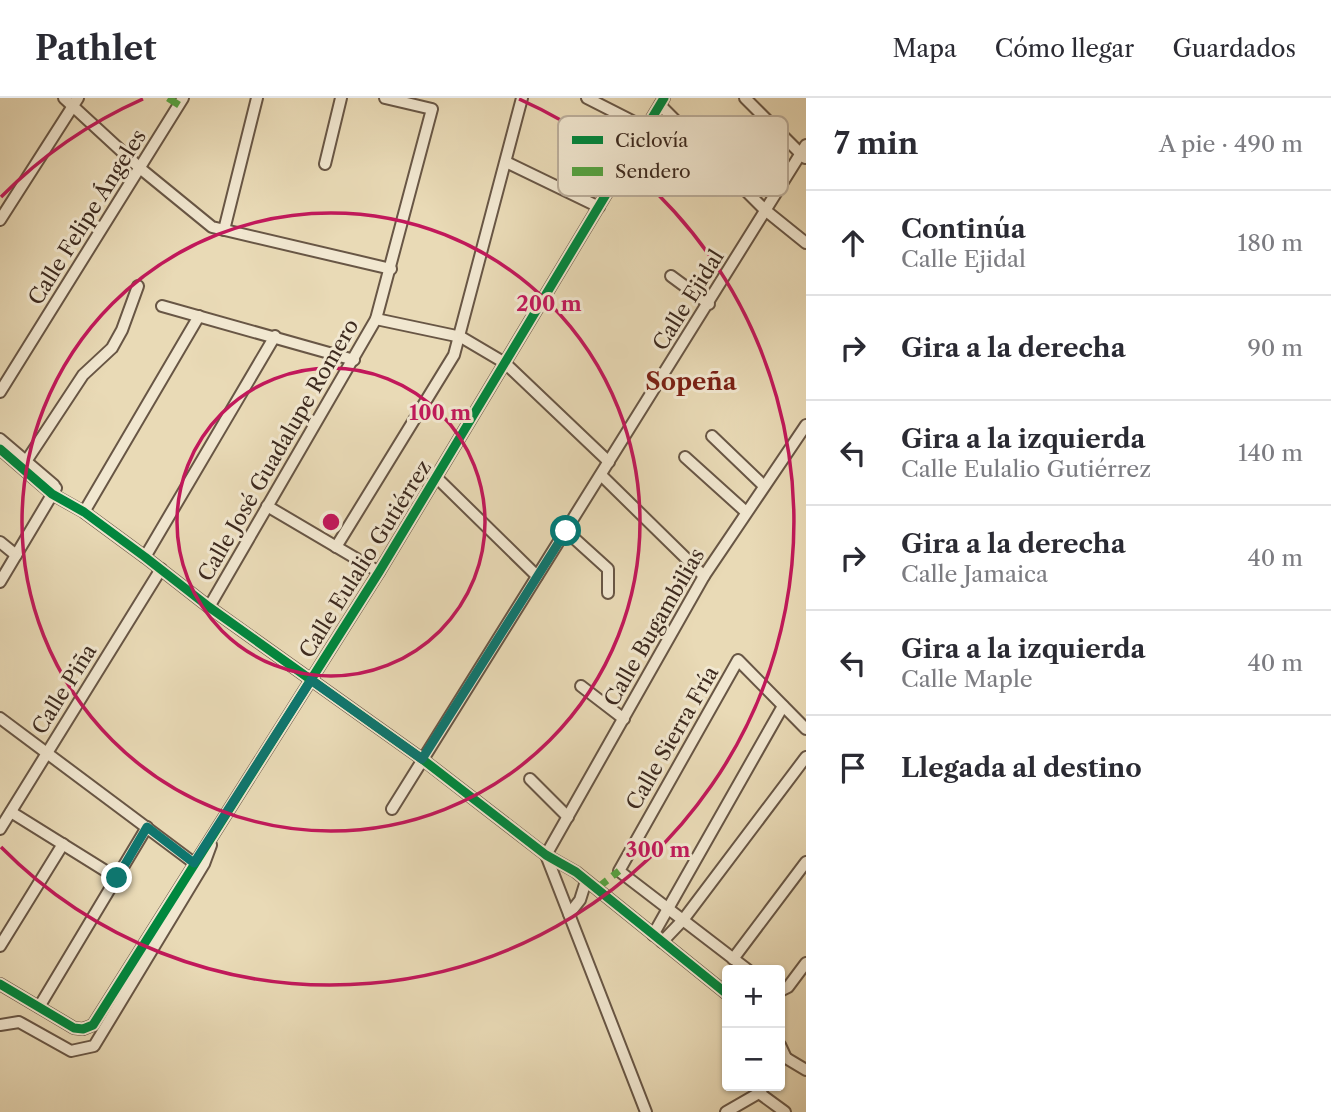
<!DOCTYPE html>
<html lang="es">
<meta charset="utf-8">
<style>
body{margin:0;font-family:"Libre Caslon Text",serif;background:#f7f7f7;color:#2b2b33}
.controls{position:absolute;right:21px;bottom:21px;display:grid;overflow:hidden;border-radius:7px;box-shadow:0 2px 5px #0004}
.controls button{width:63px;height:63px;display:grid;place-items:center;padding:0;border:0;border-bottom:2px solid #e1e1e2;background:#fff;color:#2b2b33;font:35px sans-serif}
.stop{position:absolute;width:21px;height:21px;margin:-16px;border:5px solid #0f766e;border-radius:50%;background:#fff}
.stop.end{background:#0f766e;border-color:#fff;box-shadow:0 2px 7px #0008}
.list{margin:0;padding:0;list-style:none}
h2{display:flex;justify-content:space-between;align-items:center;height:91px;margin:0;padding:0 28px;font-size:30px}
h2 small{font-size:23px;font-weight:400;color:#7c7c81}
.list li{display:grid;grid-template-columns:46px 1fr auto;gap:21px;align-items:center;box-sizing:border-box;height:105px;padding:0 28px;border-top:2px solid #e1e1e2}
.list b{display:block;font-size:26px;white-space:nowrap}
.list p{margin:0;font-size:23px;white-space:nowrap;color:#7c7c81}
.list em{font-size:23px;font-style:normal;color:#7c7c81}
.icon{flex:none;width:38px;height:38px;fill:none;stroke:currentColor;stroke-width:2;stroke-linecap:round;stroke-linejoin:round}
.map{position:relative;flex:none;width:806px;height:1014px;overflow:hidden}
header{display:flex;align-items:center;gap:42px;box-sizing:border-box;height:98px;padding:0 35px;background:#fff;border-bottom:2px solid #e1e1e2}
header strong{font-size:33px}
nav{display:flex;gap:38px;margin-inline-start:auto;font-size:24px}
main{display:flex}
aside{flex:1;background:#fff}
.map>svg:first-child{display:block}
</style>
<header>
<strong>Pathlet</strong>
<nav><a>Mapa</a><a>Cómo llegar</a><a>Guardados</a></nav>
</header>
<main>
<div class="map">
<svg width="806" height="1014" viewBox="0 0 806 1014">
<rect width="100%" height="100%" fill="#e9dab6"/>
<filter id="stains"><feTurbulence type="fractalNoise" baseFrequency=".00286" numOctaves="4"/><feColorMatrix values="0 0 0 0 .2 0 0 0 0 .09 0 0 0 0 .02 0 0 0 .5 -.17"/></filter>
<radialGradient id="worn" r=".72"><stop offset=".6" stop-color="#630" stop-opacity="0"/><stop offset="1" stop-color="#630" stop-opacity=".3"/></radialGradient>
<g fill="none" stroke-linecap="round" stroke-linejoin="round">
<defs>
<g id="minor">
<path d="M64,0L141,71L212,129L391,171"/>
<path d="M587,0L646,30"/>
<path d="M745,0L805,60"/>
<path d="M660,7L765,112L806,145"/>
<path d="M506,64L599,109"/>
<path d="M325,66L341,0"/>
<path d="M0,122L78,0"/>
<path d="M224,132L257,0"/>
<path d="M671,178L709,206"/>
<path d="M162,208L354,262"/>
<path d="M376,221L461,239L505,265L609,364"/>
<path d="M0,294L183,0"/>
<path d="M712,338L764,388"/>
<path d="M0,341L54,387"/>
<path d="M0,351L52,396L84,414L145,459L209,509L422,661L546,757L576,774L727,896"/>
<path d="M685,359L746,414"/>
<path d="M23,368L83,277L112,250L122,232L138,188"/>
<path d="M601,377L704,478"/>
<path d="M437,380L537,478"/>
<path d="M267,408L379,474"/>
<path d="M84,414L199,218"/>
<path d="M566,433L608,471V495"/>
<path d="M0,444L16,457"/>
<path d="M336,449L454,257L522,0"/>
<path d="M145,459L275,238"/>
<path d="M0,484L56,390"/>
<path d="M209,509L376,221L432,11L385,0"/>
<path d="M581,588L624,621"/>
<path d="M0,620L194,765"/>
<path d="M530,681L568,719"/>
<path d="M392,711L806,47"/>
<path d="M11,714L117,780"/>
<path d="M0,731L161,471"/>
<path d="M546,757L704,478L806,327"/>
<path d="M546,757L646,1014"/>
<path d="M569,816L580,802L586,783"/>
<path d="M653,837L783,608"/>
<path d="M662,844L683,822L806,659"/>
<path d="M0,848L63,746"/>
<path d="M733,861L806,764"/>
<path d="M748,872L619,773L738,562L806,631"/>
<path d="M0,886L74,930L83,931L93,927L379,474L664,0"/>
<path d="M780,893L788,889L806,865"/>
<path d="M39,909L147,729"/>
<path d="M0,927L19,924L71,953L94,948L204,766L211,747"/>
<path d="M780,947L786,960"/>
<path d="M786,960L806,972"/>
<path d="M759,995L785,1014"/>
<path d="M726,1014L759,995L764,988"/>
</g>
</defs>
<use href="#minor" stroke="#685645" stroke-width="14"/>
<use href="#minor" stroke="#f1e7d0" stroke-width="10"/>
<g stroke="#54a441" stroke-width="7" stroke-dasharray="14 7" stroke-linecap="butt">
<path d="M168,0L179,7"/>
<path d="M596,791L619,773"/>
</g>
<defs>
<g id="cycleway">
<path d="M0,351L52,396L84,414L145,459L209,509L422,661L546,757L576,774L727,896"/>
<path d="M0,886L74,930L83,931L93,927L379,474L664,0"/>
</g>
</defs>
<use href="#cycleway" stroke="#f1e7d0" stroke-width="13"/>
<use href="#cycleway" stroke="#00873e" stroke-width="9"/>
</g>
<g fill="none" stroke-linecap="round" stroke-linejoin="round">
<path stroke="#0f766e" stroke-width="9" d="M117,780L147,729L194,765L311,582L422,661L566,433"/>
</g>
<g fill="none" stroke="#c2185b" stroke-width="3.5">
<circle cx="331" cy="424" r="154"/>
<circle cx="331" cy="424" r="309"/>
<path d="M1 99A463 463 0 0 1 143 1M519 1A463 463 0 1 1 1 749"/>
</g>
<g text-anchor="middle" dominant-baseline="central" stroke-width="6" stroke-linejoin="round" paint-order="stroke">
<g font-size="21" fill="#3d2a1f" stroke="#f1e7d0">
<text transform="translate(87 119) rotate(-58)">Calle Felipe Ángeles</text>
<text transform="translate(688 202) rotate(-58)">Calle Ejidal</text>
<text transform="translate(278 352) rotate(-60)">Calle José Guadalupe Romero</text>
<text transform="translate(365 461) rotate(-58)">Calle Eulalio Gutiérrez</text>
<text transform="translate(654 529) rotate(-60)">Calle Bugambilias</text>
<text transform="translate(64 591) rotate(-58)">Calle Piña</text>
<text transform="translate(672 640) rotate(-60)">Calle Sierra Fría</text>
</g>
<g font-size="24" font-weight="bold" fill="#7a1f14" stroke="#f1e7d0">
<text x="691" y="283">Sopeña</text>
</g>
</g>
<rect x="558" y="18" width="230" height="80" rx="10" fill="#f1e7d0" stroke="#bbae9b" stroke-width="2"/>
<rect x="572" y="38" width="31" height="8" fill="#00873e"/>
<rect x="572" y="69" width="31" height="9" fill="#54a441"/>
<g font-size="19" fill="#3d2a1f">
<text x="615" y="49">Ciclovía</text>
<text x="615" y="80">Sendero</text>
</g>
<circle cx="331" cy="424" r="10" fill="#c2185b" stroke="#f1e7d0" stroke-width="3.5"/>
<g font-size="21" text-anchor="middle" font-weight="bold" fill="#c2185b" stroke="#f1e7d0" stroke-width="6" stroke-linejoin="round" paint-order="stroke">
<text x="549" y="213">200 m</text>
<text x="440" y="322">100 m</text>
<text x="658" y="759">300 m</text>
</g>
<rect width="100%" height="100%" filter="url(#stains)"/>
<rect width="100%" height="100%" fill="url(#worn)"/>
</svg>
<div class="controls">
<button>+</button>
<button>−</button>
</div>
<div class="stop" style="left:566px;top:433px"></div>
<div class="stop end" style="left:117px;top:780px"></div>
</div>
<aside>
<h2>7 min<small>A pie · 490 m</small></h2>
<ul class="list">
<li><svg class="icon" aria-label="ahead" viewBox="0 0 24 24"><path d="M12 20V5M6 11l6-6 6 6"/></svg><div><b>Continúa</b><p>Calle Ejidal</p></div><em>180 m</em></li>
<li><svg class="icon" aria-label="right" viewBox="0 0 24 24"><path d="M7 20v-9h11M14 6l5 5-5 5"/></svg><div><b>Gira a la derecha</b></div><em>90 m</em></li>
<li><svg class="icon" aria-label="left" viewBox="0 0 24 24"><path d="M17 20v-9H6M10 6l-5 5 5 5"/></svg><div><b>Gira a la izquierda</b><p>Calle Eulalio Gutiérrez</p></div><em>140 m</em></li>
<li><svg class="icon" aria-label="right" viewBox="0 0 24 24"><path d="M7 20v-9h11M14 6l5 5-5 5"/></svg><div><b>Gira a la derecha</b><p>Calle Jamaica</p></div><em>40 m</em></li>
<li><svg class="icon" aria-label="left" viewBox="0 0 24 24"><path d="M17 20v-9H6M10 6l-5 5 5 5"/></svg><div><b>Gira a la izquierda</b><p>Calle Maple</p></div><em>40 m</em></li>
<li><svg class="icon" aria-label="arrive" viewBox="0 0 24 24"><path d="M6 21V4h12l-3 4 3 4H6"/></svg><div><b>Llegada al destino</b></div></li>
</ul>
</aside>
</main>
